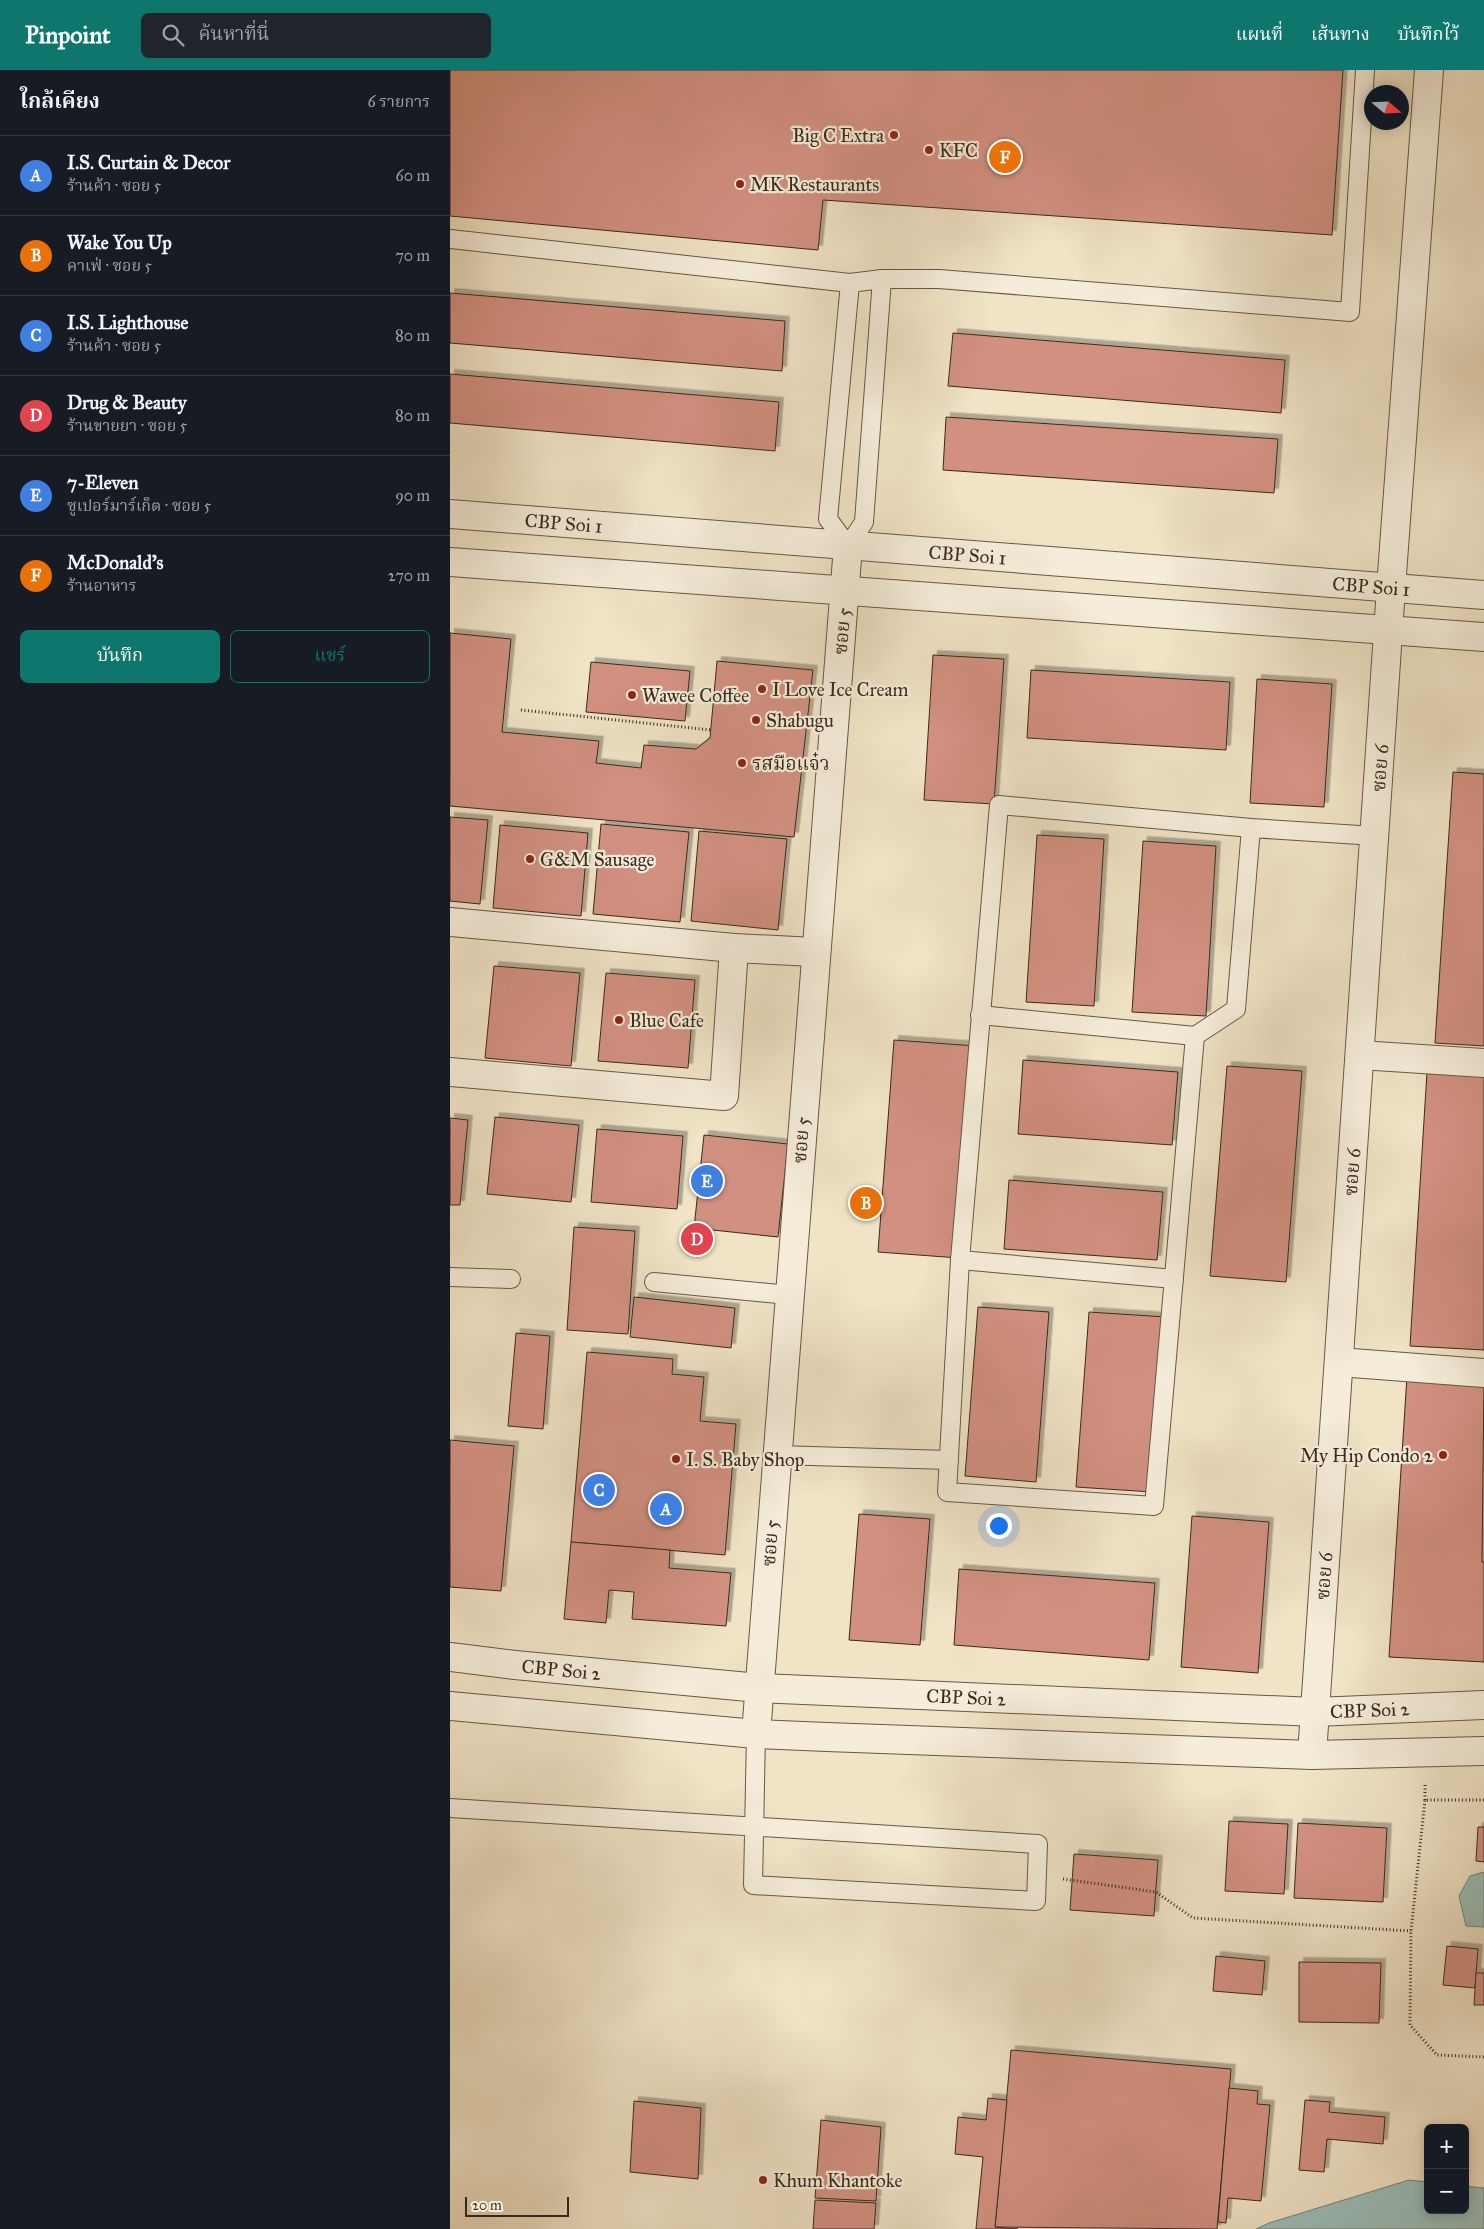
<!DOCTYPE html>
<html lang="th">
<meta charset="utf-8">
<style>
body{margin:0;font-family:"IM FELL Great Primer","Noto Serif Thai",serif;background:#20242c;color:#f1f3f6}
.controls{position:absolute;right:15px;bottom:15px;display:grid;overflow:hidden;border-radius:8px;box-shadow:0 2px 12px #0003}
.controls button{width:45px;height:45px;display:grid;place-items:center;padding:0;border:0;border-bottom:1px solid #363941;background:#171b24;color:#f1f3f6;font:25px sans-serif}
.compass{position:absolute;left:914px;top:15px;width:45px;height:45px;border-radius:50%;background:#171b24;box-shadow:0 2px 12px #0003;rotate:109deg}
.scale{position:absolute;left:15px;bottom:12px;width:104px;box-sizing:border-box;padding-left:5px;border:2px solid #372a1d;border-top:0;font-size:14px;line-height:18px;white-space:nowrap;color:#372a1d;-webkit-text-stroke:4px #f5edda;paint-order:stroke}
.you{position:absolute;left:548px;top:1455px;width:18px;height:18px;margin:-12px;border:4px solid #fff;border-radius:50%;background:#1a73e8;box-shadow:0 0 0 8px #1a73e833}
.badge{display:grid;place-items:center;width:32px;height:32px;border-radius:50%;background:#0f766e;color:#fff;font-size:16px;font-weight:700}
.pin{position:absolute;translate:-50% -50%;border:2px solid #fff;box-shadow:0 1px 5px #0006}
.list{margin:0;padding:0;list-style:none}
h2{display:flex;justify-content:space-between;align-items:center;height:65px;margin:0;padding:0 20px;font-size:21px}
h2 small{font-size:16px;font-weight:400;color:#9ea1a6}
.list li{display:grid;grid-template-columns:32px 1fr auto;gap:15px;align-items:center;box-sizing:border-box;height:80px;padding:0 20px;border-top:1px solid #363941}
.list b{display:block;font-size:19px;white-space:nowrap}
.list p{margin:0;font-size:16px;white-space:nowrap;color:#9ea1a6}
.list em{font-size:16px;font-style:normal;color:#9ea1a6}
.actions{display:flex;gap:10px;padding:15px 20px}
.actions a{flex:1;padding:11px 0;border:1px solid #0f766e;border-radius:8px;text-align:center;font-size:18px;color:#0f766e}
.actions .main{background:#0f766e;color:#fff}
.icon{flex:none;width:28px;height:28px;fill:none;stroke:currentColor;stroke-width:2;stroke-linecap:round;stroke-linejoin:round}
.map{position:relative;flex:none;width:1034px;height:2159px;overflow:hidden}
header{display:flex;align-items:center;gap:30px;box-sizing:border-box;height:70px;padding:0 25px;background:#0f766e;color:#fff}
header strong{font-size:24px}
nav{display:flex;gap:28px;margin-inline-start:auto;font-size:18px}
.search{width:350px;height:45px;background:#20242c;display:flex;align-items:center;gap:12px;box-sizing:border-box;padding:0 18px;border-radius:8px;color:#9ea1a6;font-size:19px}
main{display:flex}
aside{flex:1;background:#171b24}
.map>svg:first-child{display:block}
</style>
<header>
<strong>Pinpoint</strong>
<div class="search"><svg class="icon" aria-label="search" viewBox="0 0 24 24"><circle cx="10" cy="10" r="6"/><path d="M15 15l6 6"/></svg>ค้นหาที่นี่</div>
<nav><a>แผนที่</a><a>เส้นทาง</a><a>บันทึกไว้</a></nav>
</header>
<main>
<aside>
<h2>ใกล้เคียง<small>6 รายการ</small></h2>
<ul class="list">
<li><span class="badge" style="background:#3f7fe0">A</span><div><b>I.S. Curtain &amp; Decor</b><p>ร้านค้า · ซอย 5</p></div><em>60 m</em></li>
<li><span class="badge" style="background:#e8710a">B</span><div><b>Wake You Up</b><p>คาเฟ่ · ซอย 5</p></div><em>70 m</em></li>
<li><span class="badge" style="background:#3f7fe0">C</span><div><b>I.S. Lighthouse</b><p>ร้านค้า · ซอย 5</p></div><em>80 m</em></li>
<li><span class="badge" style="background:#e0444e">D</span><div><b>Drug &amp; Beauty</b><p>ร้านขายยา · ซอย 5</p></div><em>80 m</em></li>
<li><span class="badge" style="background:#3f7fe0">E</span><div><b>7-Eleven</b><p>ซูเปอร์มาร์เก็ต · ซอย 5</p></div><em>90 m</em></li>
<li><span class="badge" style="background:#e8710a">F</span><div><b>McDonald's</b><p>ร้านอาหาร</p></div><em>270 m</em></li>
</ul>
<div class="actions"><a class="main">บันทึก</a><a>แชร์</a></div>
</aside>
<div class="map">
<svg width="1034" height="2159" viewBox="0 0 1034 2159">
<defs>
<filter id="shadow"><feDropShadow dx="4.5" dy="-4.5" stdDeviation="0" flood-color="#0004"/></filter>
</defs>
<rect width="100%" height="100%" fill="#f0e3c6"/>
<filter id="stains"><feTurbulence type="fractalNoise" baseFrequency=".004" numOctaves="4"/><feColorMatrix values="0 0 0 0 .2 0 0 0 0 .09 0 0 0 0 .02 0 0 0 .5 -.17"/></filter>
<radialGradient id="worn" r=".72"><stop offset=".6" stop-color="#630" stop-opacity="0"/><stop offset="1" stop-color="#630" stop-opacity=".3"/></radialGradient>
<g fill="#9bbeb9" stroke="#73837b">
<path d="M1034,1802V1857L1016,1856L1009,1826L1020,1806Z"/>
<path d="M959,2110L978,2112V2140H1015V2116L1034,2118V2159H806L819,2153Z"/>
</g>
<g fill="#d29081" stroke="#372a1d" filter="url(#shadow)">
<path d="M0,0H893L882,165L373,130L368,180L0,146Z"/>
<path d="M0,223L335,251L332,301L0,273Z"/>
<path d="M503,263L835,290L831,343L498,316Z"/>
<path d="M0,304L329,332L325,381L0,353Z"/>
<path d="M496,347L828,369L824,423L493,400Z"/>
<path d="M0,563L61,569L52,662L149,671L146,693L191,698L194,675L246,679L260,668L267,591L363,600L344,767L0,736Z"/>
<path d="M483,585L554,589L544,734L474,730Z"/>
<path d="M141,592L240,601L235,651L136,642Z"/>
<path d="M581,600L780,612L776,680L577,668Z"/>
<path d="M807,609L882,614L874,737L800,733Z"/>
<path d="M1003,702L1034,704V976L985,973Z"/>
<path d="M0,747L38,750L30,834L0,831Z"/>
<path d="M151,754L239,762L230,852L143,844Z"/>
<path d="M50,755L138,763L131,846L43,838Z"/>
<path d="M249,761L337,769L328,860L241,851Z"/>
<path d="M587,765L654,769L644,936L576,932Z"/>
<path d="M693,771L766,776L756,946L682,942Z"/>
<path d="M44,896L130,903L121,996L35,988Z"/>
<path d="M156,903L245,910L238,998L148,991Z"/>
<path d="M444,970L526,976L509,1188L428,1182Z"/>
<path d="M573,990L728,1002L722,1075L568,1064Z"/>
<path d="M777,996L852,1001L836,1212L760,1206Z"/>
<path d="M977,1002L1034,1006V1280L960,1276Z"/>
<path d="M45,1047L129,1055L121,1132L37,1124Z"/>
<path d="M0,1048L18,1050L10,1135H0Z"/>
<path d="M147,1059L233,1066L227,1139L141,1132Z"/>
<path d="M254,1065L338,1074L328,1167L244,1158Z"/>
<path d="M559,1110L713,1122L707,1190L554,1179Z"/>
<path d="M124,1157L185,1161L178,1264L117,1260Z"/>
<path d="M184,1227L285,1238L281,1278L180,1267Z"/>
<path d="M528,1237L599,1242L586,1412L515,1406Z"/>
<path d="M639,1242L716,1247L702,1422L626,1417Z"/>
<path d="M66,1263L100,1266L93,1359L58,1356Z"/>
<path d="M137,1282L223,1289L222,1304L254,1307L250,1351L286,1354L275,1485L121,1472Z"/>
<path d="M957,1306L1034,1311L1032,1492H1034V1592L939,1587Z"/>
<path d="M0,1370L64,1376L51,1521L0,1517Z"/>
<path d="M409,1444L480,1449L470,1575L399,1570Z"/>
<path d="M742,1446L819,1452L808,1603L731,1597Z"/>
<path d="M121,1472L220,1480L219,1498L281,1503L276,1556L182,1549L184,1522L159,1520L156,1553L114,1549Z"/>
<path d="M509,1499L705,1513L699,1590L504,1575Z"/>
<path d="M779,1751L838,1754L834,1824L775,1821Z"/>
<path d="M848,1753L937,1758L933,1832L844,1828Z"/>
<path d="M1028,1757H1034V1792L1026,1791Z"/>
<path d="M624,1784L708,1790L704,1846L620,1840Z"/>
<path d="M997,1876L1028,1879L1025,1918L993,1915Z"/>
<path d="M766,1886L815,1891L812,1925L763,1921Z"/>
<path d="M849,1892L931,1893L929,1953L849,1952Z"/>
<path d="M1026,1903H1034V1935H1024Z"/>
<path d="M561,1980L781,1999L767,2159L545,2157Z"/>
<path d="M779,2018L808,2021L807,2034L820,2035L811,2131L778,2128L776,2153L768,2152Z"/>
<path d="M538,2028L557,2030L545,2157L568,2159H526L533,2087L505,2084L508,2047L536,2050Z"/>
<path d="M855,2030L880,2032L879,2042L935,2047L933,2074L877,2069L874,2102L849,2100Z"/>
<path d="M184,2031L251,2038L248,2109L180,2102Z"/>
<path d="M371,2050L431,2057L426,2131L365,2128Z"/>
<path d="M365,2130L426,2133L424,2159H363Z"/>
</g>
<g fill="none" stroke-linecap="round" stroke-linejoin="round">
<defs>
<g id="lane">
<path d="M0,169L400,213L432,209H489L900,242L915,0"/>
<path d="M400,213L378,449L398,476L414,452L432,209"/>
<path d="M801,758L786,939L745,966L704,1436L497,1422L510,1190L549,735L801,758L925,766"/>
<path d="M530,945L745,966"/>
<path d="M510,1190L724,1209"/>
<path d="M0,1207L61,1209"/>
<path d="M204,1212L339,1225"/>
<path d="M327,1385L499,1390"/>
<path d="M0,1738L588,1774L586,1831L303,1815L306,1664"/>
</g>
<g id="street">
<path id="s1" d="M0,444L1034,525"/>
<path d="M0,492L1034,567"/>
<path d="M0,852L284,878L365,882"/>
<path d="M910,985L1034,993"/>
<path d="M0,1002L274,1026L284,878"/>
<path d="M889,1292L1034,1303"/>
<path id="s2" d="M0,1587L65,1595L309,1618L865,1642L1034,1635"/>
<path d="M0,1636L306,1664L377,1667L862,1685L1034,1681"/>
<path d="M306,1664L398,476"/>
<path d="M862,1685L941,518L979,0"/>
</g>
</defs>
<use href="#lane" stroke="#655847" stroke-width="20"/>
<use href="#street" stroke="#655847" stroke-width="30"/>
<g stroke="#372a1d" stroke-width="3" stroke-dasharray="1 2.5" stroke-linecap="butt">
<path d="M71,640L261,660"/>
<path d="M975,1730V1713"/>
<path d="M1034,1730H975L961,1861L960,1955L987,1985L1034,1987"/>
<path d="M613,1809L706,1822L743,1848L961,1861"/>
</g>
<use href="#lane" stroke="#f5edda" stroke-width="18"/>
<use href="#street" stroke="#f5edda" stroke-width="28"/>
</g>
<g fill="#8f2418" stroke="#f5edda" stroke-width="2">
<circle cx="444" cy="65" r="5"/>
<circle cx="479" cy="80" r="5"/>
<circle cx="290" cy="114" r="5"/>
<circle cx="312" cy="619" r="5"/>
<circle cx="182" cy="625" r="5"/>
<circle cx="306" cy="650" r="5"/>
<circle cx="292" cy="693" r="5"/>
<circle cx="80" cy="789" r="5"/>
<circle cx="169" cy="950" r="5"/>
<circle cx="993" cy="1385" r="5"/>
<circle cx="226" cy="1389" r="5"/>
<circle cx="313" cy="2110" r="5"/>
</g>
<g text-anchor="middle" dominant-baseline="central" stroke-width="4.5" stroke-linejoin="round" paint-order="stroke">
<g font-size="19" fill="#372a1d" stroke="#f5edda" text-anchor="start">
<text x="434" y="65" text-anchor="end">Big C Extra</text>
<text x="489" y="80">KFC</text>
<text x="300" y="114">MK Restaurants</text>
<text x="322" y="619">I Love Ice Cream</text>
<text x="192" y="625">Wawee Coffee</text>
<text x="316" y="650">Shabugu</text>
<text x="302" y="693">รสมือแจ๋ว</text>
<text x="90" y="789">G&amp;M Sausage</text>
<text x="179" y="950">Blue Cafe</text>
<text x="983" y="1385" text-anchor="end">My Hip Condo 2</text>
<text x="236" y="1389">I. S. Baby Shop</text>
<text x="323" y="2110">Khum Khantoke</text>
</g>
<g font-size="19" fill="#372a1d" stroke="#f5edda">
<text stroke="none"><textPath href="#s1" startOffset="114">CBP Soi 1</textPath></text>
<text stroke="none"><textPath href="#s1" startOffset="519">CBP Soi 1</textPath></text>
<text stroke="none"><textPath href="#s1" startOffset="924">CBP Soi 1</textPath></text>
<text transform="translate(392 561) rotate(-85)">ซอย 5</text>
<text transform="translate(930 698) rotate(-86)">ซอย 6</text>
<text transform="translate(351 1070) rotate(-86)">ซอย 5</text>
<text transform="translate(902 1102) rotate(-86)">ซอย 6</text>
<text transform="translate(320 1473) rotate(-86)">ซอย 5</text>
<text transform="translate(874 1506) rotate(-86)">ซอย 6</text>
<text stroke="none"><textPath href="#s2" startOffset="112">CBP Soi 2</textPath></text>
<text stroke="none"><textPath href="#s2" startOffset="518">CBP Soi 2</textPath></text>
<text stroke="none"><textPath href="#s2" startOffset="922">CBP Soi 2</textPath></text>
</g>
</g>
<rect width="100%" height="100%" filter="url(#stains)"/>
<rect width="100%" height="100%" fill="url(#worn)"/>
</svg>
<div class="controls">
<button>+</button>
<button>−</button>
</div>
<svg class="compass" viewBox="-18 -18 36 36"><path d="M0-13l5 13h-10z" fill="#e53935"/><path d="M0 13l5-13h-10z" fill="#9ea1a6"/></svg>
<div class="scale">20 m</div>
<div class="you"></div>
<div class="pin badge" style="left:216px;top:1439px;background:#3f7fe0">A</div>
<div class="pin badge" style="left:416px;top:1133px;background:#e8710a">B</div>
<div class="pin badge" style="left:149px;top:1420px;background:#3f7fe0">C</div>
<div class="pin badge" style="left:247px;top:1169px;background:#e0444e">D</div>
<div class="pin badge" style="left:257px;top:1111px;background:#3f7fe0">E</div>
<div class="pin badge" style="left:555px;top:87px;background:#e8710a">F</div>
</div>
</main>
